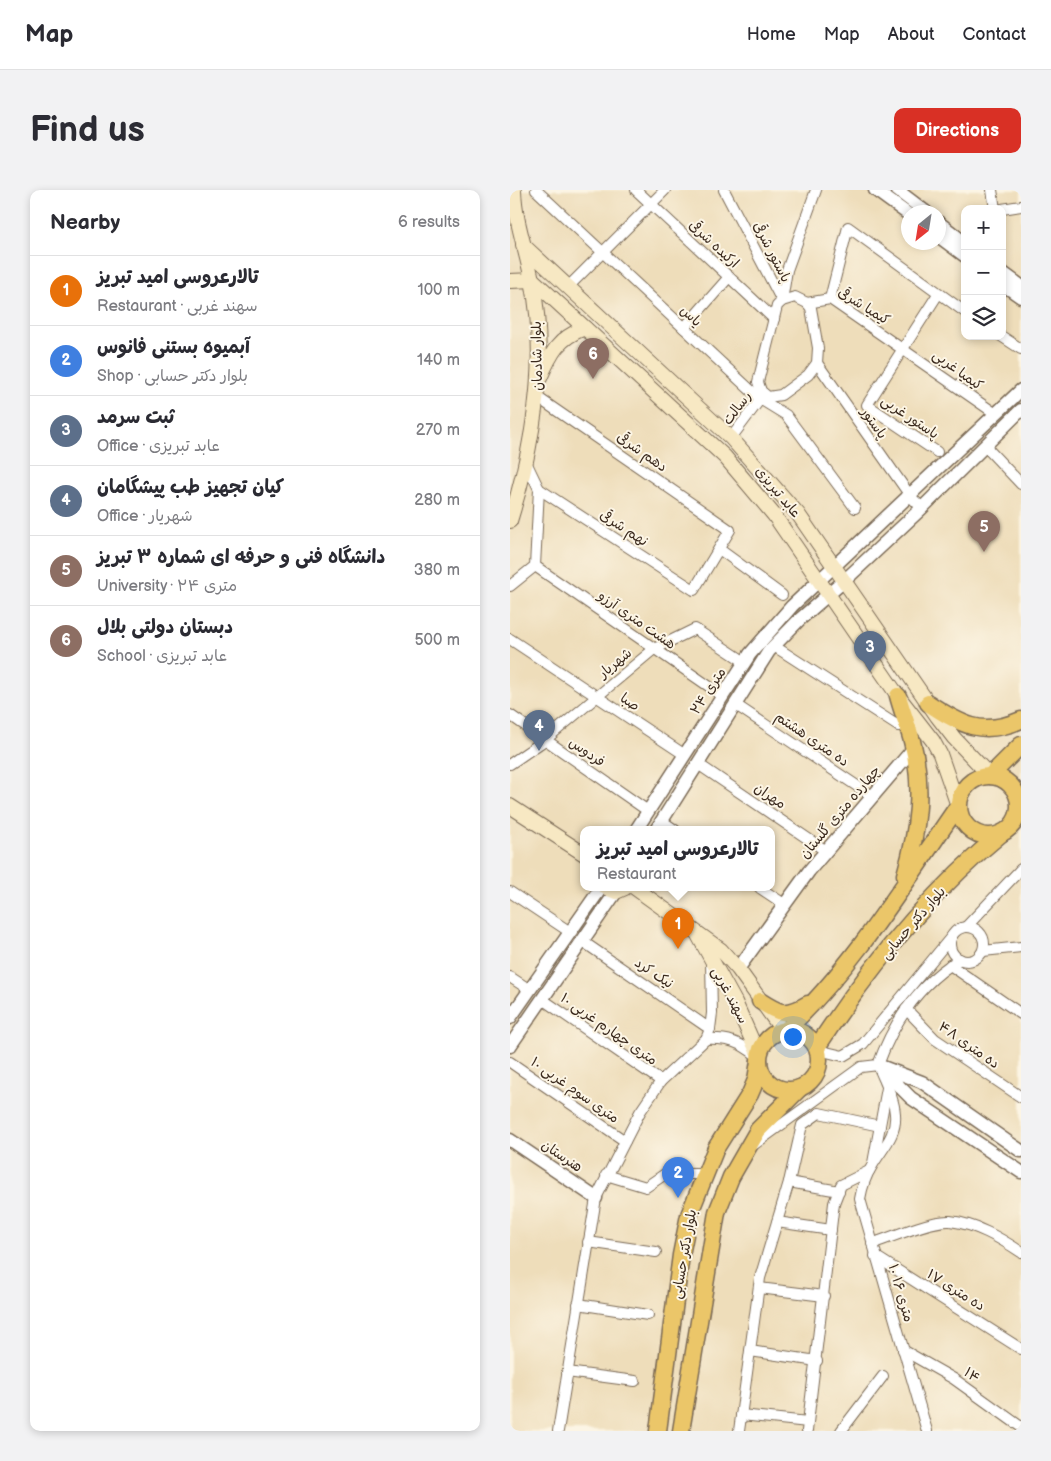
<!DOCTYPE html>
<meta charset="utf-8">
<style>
body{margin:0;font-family:"Balsamiq Sans","Playpen Sans Arabic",sans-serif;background:#f2f2f3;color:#2b2b33}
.controls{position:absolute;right:15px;top:15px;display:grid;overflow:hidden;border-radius:10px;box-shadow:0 2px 8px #0003}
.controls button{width:45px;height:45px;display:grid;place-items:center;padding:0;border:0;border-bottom:1px solid #e1e1e2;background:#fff;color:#2b2b33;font:25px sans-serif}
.compass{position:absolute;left:391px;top:15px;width:45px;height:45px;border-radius:50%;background:#fff;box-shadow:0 2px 8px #0003;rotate:210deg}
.you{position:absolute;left:282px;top:846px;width:18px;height:18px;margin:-12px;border:4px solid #fff;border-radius:50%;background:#1a73e8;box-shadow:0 0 0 8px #1a73e833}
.badge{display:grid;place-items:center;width:32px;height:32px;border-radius:50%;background:#d93025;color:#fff;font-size:16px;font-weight:700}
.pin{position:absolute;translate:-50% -41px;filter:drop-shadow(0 1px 2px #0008)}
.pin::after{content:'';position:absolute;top:26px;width:18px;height:15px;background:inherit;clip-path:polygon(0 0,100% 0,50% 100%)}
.popup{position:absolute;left:70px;top:636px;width:195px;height:65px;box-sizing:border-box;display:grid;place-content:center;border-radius:10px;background:#fff;filter:drop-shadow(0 1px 4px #0005);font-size:16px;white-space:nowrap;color:#7c7c81}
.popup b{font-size:19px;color:#2b2b33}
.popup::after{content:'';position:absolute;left:50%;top:100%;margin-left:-10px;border:10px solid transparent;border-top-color:#fff}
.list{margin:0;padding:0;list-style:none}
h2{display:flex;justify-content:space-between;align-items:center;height:65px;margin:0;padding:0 20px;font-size:21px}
h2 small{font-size:16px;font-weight:400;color:#7c7c81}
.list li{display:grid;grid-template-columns:32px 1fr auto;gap:15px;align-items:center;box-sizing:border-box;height:70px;padding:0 20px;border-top:1px solid #e1e1e2}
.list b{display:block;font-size:19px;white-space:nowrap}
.list p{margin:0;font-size:16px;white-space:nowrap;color:#7c7c81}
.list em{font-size:16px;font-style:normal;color:#7c7c81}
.icon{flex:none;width:28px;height:28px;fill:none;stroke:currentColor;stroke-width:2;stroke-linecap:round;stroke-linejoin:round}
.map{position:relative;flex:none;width:511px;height:1241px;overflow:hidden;border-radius:10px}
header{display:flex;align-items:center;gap:30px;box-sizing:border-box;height:70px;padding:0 25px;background:#fff;border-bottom:1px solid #e1e1e2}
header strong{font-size:24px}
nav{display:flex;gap:28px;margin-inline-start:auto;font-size:18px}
.intro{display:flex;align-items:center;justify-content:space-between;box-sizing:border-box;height:120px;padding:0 30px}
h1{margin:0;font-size:35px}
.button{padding:12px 22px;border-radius:10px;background:#d93025;color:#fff;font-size:18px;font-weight:700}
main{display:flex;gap:30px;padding:0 30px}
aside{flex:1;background:#fff;border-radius:10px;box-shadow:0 2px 8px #0003}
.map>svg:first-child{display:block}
</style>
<header>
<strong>Map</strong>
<nav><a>Home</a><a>Map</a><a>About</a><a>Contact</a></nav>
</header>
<div class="intro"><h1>Find us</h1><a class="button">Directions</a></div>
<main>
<aside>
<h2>Nearby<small>6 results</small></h2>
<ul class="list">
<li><span class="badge" style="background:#e8710a">1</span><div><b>تالارعروسی امید تبریز</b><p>Restaurant · سهند غربی</p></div><em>100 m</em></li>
<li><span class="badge" style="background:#3f7fe0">2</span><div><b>آبمیوه بستنی فانوس</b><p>Shop · بلوار دکتر حسابی</p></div><em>140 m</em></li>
<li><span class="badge" style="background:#5c6f8a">3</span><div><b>ثبت سرمد</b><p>Office · عابد تبریزی</p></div><em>270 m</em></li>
<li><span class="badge" style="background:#5c6f8a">4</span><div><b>کیان تجهیز طب پیشگامان</b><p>Office · شهریار</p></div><em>280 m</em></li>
<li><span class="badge" style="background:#8d6e63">5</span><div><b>دانشگاه فنی و حرفه ای شماره ۳ تبریز</b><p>University · ۲۴ متری</p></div><em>380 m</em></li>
<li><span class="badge" style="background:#8d6e63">6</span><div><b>دبستان دولتی بلال</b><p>School · عابد تبریزی</p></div><em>500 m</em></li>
</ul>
</aside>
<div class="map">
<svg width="511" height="1241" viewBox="0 0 511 1241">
<rect width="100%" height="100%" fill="#fcf5e5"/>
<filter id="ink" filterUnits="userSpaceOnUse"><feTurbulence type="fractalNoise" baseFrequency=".02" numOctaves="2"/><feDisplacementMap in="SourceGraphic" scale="10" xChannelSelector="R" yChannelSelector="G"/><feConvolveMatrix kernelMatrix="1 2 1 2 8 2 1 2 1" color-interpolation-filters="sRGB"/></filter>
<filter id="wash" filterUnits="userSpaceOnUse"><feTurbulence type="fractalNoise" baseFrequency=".0096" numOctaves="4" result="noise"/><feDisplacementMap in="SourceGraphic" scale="20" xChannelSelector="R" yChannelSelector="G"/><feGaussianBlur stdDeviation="1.12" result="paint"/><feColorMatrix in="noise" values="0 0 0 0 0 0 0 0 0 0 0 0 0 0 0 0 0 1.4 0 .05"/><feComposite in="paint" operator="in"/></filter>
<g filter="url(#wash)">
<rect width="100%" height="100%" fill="#eeddba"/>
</g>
<g filter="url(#ink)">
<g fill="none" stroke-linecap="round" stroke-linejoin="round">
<defs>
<g id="minor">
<path d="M26,0L250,209L276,225L345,318"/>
<path d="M126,0L264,129"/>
<path d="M214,0L272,111"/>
<path d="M482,0L485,19"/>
<path d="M492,19L511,16"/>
<path d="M59,96L155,0"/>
<path d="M285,107L297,113L301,118L308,158L307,173L298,185L271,205L258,207L251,201L248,192L267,116L272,111Z"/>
<path d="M320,109L338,37L455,122"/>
<path d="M272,111L277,80L306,0"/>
<path d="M297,113L320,109L486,224"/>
<path d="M174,138L219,87"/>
<path d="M491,146L511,159"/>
<path d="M307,173L401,307L412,318"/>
<path d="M27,207L220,340L184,400L29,299"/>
<path d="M221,248L254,204"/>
<path d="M475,256L511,294"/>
<path d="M427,262L357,215L428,104"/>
<path d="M209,359L272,405"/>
<path d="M25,376L213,506"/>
<path d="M0,396L25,376L29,299L16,272"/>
<path d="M0,449L175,565"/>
<path d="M264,456L388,536"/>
<path d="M226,515L362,606"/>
<path d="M0,525L138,621"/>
<path d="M0,574L35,550L144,459L185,439L235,472"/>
<path d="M188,574L316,661"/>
<path d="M152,631L165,640"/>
<path d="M250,698L274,714"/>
<path d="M0,702L60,742"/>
<path d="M456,737L511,679"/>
<circle cx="457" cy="754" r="17"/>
<path d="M72,751L200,839"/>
<path d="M473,761L511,757"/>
<path d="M440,775L511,824"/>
<path d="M0,787L20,800"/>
<path d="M32,809L151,891"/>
<path d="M396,819L425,849L511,907"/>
<path d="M196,849C218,848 230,852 247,866"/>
<path d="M308,860L333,866L353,854L442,746"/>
<path d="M0,872L115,951"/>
<path d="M242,956L351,877L368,875"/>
<path d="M363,973L377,898"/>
<path d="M96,985L136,997L155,984H194"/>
<path d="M279,992L329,1001"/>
<path d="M267,1032L321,1040"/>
<path d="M78,1052L146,1062"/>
<path d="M362,1054C381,1047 421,1030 440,1031C466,1034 490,1048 511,1062"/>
<path d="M365,1066L511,1159"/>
<path d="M249,1098L314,1106"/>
<path d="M68,1114L138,1125"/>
<path d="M393,1160L444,1189L511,1237"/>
<path d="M240,1161L307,1171"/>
<path d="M57,1182L125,1191"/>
<path d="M231,1225L298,1232"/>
<path d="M48,1241L86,1008L130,922L151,891L196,849L200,839L202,823L201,770"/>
<path d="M229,1241L250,1088L279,992L292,935L309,923L370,936"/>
<path d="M297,1241L324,1013L331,995L359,981"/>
<path d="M331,1241L373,1186"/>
<path d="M417,1241L350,1009C352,997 355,987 362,976C372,958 387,946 385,924C384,907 374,891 368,875C384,831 409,793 450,769"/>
</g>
<g id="tertiary">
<path d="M365,0L398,24"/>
<path d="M387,0L416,22"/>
<path d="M428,32L455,53"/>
<path d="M428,46L455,66"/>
<path d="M492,82L511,96"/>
<path d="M494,95L511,107"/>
<path d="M126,640L240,464L282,416L511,200"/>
<path d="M146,640L259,461L289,430L334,391L412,318L511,220"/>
<path d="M228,779L299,681L403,559"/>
<path d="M0,828L91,698"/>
<path d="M0,856L106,702"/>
<path d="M368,875L401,908L511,982"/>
<path d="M373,877L412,892L511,961"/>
<path d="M0,950L86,1008"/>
</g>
<g id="secondary">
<path d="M13,55L221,248L288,324L427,526L444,548L480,586"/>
<path d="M0,91L23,90L215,267L264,325L388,506L423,551L430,564L448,616"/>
<path d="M30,188C41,163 48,148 75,138"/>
<path d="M0,331C24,254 38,170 22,90C16,59 5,31 4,0"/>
<path d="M0,616L74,664"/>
<path d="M96,698L106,702L115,698"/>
<path d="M125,698L211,760L228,779L272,840"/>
<path d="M188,745L225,812L249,866"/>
</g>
<g id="primary">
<path d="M388,506C392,521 398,536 402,551C414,597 408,640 395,685"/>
<path d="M418,513C451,535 472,547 511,530"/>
<path d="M480,586L511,555"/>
<circle cx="479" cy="616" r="30"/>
<path d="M250,811C270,824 276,827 298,814"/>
<path d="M277,839C345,775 395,692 448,616"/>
<circle cx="279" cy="870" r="30"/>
<path d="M307,857C358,779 419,703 492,643"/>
<path d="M148,1241L171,1065L179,1025L206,958L240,904L246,890L249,871"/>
<path d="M171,1241L207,1022L221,987L248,940L290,898"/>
</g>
</defs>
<use href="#minor" stroke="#7a6955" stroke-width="12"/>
<use href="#tertiary" stroke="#7a6955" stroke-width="15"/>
<use href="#secondary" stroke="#7a6955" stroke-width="16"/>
<use href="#primary" stroke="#7a6955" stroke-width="19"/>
<use href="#minor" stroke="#fff" stroke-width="10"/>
<use href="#tertiary" stroke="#fff" stroke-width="12"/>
<use href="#secondary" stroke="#f7e8c3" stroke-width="14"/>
<use href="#primary" stroke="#ebc669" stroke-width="16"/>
</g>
</g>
<g text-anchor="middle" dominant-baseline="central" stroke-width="4" stroke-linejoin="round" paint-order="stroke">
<g font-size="14" fill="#3b2a1e" stroke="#fcf5e5">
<text transform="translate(204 54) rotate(43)">ارکیده شرقی</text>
<text transform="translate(262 62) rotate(63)">پاستور شرقی</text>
<text transform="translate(354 116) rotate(32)">کیمیا شرقی</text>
<text transform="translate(181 126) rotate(43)">یاس</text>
<text transform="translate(27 166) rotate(-91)">بلوار شادمان</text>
<text transform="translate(448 180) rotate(36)">کیمیا غربی</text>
<text transform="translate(227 218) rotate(-53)">رسالت</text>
<text transform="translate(400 227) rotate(34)">پاستور غربی</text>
<text transform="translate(364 233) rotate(55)">پاستور</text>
<text transform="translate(132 262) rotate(35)">دهم شرقی</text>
<text transform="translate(268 302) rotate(50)">عابد تبریزی</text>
<text transform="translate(114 338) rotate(33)">نهم شرقی</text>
<text transform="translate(127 430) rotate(35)">هشت متری آرزو</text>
<text transform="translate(105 473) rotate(-39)">شهریار</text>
<text transform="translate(198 501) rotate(-57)">۲۴ متری</text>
<text transform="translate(120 512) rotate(34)">صبا</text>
<text transform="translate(302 549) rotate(34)">ده متری هشتم</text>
<text transform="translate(77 562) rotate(35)">فردوس</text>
<text transform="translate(260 606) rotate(34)">مهران</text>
<text transform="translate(330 622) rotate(-50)">چهارده متری گلستان</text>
<text transform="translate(403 733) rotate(-49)">بلوار دکتر حسابی</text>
<text transform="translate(144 783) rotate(34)">نیک کرد</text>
<text transform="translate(220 805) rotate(62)">سهند غربی</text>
<text transform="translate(99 839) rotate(35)">۱۰ متری چهارم غربی</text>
<text transform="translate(459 855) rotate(35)">ده متری ۴۸</text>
<text transform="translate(65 900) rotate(35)">۱۰ متری سوم غربی</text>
<text transform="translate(52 966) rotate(34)">هنرستان</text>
<text transform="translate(174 1064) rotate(-80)">بلوار دکتر حسابی</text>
<text transform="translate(446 1100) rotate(32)">ده متری ۱۷</text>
<text transform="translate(391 1103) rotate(74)">۱۰ متری ۱۶</text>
<text transform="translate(462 1185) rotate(35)">۱۴</text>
</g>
</g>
</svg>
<div class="controls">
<button>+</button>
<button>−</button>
<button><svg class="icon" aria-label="layers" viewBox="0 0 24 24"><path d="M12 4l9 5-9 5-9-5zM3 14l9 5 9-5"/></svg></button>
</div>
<svg class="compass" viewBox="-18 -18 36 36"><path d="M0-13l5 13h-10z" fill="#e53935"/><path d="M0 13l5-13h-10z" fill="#7c7c81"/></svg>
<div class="you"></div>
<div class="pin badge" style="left:168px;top:759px;background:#e8710a">1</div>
<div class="popup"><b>تالارعروسی امید تبریز</b>Restaurant</div>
<div class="pin badge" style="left:168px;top:1008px;background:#3f7fe0">2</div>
<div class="pin badge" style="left:360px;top:482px;background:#5c6f8a">3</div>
<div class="pin badge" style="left:29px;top:561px;background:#5c6f8a">4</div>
<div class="pin badge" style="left:474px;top:362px;background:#8d6e63">5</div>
<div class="pin badge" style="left:83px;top:189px;background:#8d6e63">6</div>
</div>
</main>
